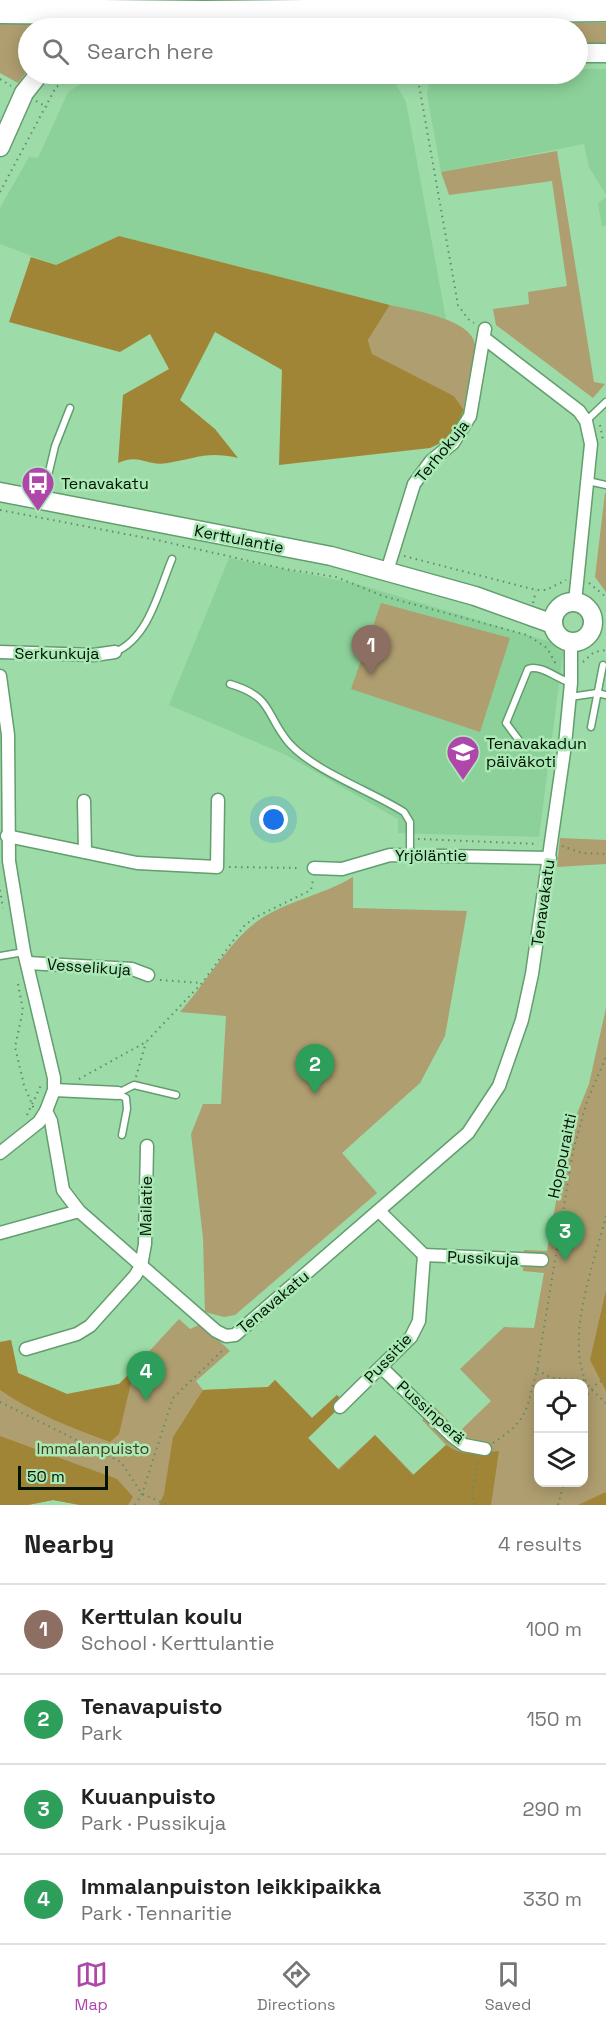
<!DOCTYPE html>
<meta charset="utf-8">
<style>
body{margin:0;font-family:"Space Grotesk",sans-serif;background:#f6f6f6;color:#222}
.controls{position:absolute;right:18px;bottom:18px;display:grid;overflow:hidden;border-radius:12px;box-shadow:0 3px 15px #0003}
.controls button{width:54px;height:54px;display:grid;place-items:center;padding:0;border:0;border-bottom:2px solid #e0e0e0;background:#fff;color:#222;font:30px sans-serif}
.scale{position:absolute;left:18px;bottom:15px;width:90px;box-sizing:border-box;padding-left:6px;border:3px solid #001203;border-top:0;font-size:16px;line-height:21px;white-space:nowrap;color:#001203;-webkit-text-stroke:4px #aae8b5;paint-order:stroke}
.you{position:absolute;left:274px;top:820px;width:21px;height:21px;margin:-15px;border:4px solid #fff;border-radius:50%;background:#1a73e8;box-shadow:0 0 0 9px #1a73e833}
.badge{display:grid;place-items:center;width:39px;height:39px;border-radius:50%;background:#af47aa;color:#fff;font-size:20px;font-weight:700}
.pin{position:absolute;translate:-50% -50px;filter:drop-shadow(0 2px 3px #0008)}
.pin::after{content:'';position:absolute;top:32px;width:21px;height:18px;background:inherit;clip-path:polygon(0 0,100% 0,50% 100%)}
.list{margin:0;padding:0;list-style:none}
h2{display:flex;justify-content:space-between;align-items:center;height:78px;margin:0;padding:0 24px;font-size:26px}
h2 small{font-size:20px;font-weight:400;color:#767676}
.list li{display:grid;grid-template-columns:39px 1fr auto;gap:18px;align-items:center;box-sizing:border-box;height:90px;padding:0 24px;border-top:2px solid #e0e0e0}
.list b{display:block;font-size:22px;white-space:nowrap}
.list p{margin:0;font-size:20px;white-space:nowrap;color:#767676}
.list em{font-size:20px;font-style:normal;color:#767676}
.icon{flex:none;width:33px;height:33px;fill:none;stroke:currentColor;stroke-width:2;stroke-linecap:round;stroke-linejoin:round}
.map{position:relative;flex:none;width:606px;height:1505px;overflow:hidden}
.search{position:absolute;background:#fff;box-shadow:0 3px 15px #0003;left:18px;right:18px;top:18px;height:66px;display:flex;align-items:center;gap:15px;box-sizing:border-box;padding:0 21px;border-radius:33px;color:#767676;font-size:22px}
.sheet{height:438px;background:#fff}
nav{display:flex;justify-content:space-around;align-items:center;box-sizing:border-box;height:84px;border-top:2px solid #e0e0e0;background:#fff;font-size:16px;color:#767676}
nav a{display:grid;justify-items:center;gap:3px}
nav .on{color:#af47aa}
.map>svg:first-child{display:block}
</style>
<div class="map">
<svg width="606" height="1505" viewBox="0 0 606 1505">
<rect width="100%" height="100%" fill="#9ddba8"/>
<g fill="#8cd199">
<path d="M578,69H606V195L589,167L584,144L441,172L427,94L431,74H578Z"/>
<path d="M96,74H390L406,102L446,319L119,236L56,265L0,244V208L29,157L38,158L68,92Z"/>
<path d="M606,197V225L602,227L598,203Z"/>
<path d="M229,558L357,584L564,646L539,837L398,833V819L284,754L169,705Z"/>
</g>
<g fill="#af9e70" fill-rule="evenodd">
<path d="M0,23H606V44H578V28H28V70L18,83L0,73Z"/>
<path d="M557,151L594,382L605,384L593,398L496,325L493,309L529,304L528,292L567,286L552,181L449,195L441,172Z"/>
<path d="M390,305C411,310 473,319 475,345C477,365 468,390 464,410L454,396L372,355L368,340Z"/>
<path d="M605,493H606V592L595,577Z"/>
<path d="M381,603L510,638L480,732L351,689Z"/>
<path d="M560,838L606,840V864L557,867Z"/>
<path d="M353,877V908L467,911L445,1036L420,1083L342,1153L377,1193L235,1315L224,1317L205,1312L203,1238L191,1134L203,1104H221L226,1016L180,1012C204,985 231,939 259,920C287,901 323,895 353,877Z"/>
<path d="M606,1008V1505H80L53,1500L28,1505H0V1342L11,1340L18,1373L67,1394L119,1384L179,1319L190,1329L201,1324L230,1351L196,1381L203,1390L268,1387L275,1380L312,1418L337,1395L344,1403L308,1438L338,1469L375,1435L414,1475L446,1445L422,1420L435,1407L459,1432L491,1401L460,1369L504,1327L534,1328L544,1273L523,1271L524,1250L547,1251L568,1136L589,1084ZM538,1384H584V1482H538Z"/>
</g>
<g fill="#a18537">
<path d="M119,236L390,305L368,340L372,354L454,396L464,410L451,438L430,448L279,465L282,370L215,332L180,400L215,429L238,458C207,451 198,458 168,463C146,467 141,453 118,463L123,395L169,369L150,334L120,352L9,322L31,257L56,265Z"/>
<path d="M606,1290V1391L590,1360Z"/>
<path d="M11,1340L18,1373L67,1394L119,1384L134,1370L119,1434L110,1442C72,1428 33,1413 0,1390V1342Z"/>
<path d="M275,1380L312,1418L337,1395L344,1403L308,1438L339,1470L375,1435L413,1475L446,1445C465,1458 478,1453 499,1451L491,1505H159L164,1494L173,1437L203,1390L268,1387Z"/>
<path d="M0,1436L117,1479L133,1497L128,1505H80L53,1500L28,1505H0Z"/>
<path d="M606,1492V1505H578Z"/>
</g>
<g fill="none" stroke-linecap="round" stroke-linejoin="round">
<defs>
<g id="lane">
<path d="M586,421L606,402"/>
<path d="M588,481L606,485"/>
<path d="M43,497L55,446L70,408"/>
<path d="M115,652C149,638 159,590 172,559"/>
<path d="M230,684C274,697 265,715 289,743C314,771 371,791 404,812L410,822V854"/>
<path d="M570,697L597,693L606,695"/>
<path d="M591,727L603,665"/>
<path d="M521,743L506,723L528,669C541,664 557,679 571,683"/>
<path d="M0,956L24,952"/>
<path d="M118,1093L134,1085L176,1095"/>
<path d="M118,1094L126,1098L127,1109L122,1135"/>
</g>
<g id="street">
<path d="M484,338L579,411L586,421L591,444L575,602"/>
<path d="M387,571L414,484L431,461L453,443L470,416L485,329"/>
<path d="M0,652L94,655L115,652"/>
<path d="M0,676L8,735L9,861L24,952L54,1078V1090L46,1111L51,1121L63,1190L79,1211L216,1331L226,1336L235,1335L468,1133L499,1086L522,1020L532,974L565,745L571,683V643"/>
<path d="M84,801L85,852"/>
<path d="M7,836L137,863L217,867L218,800"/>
<path d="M314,868L342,869L390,855L550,858"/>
<path d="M28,963L132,969L148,975"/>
<path d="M54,1090L118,1093"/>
<path d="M0,1153L39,1122L46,1111"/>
<path d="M0,1233L79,1211"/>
<path d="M424,1255L542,1260"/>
<path d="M26,1349L77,1334L90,1326L135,1276L141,1266L145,1244L147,1146"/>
<path d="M381,1367L452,1436L464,1445L485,1449"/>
<path d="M340,1407L411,1337L419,1321L424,1255L379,1211"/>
</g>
<g id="secondary">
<path d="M578,53H606"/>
<path d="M0,147L24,93L39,74"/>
<path d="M0,492L331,556L475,596L553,624"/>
<circle cx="573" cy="622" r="20"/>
</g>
<path id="highway" d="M0,11L205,13L606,9"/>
</defs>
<use href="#lane" stroke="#629e6e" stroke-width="9"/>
<use href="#street" stroke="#629e6e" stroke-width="15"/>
<use href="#secondary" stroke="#629e6e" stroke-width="21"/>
<use href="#highway" stroke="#629e6e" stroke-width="27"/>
<g stroke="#608d68" stroke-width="2" stroke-dasharray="1.5 4.5" stroke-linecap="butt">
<path d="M417,74L458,305L468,319L474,323"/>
<path d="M0,79L11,86"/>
<path d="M36,101L47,107"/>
<path d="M0,192L56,87L79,74"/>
<path d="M600,425L603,440"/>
<path d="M0,510L157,540L285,569L336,577L383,596L527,635L547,648L557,666"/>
<path d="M404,556L536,590H546L566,580"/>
<path d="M589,583L606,597"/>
<path d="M533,603L536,591"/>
<path d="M583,662L594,652L606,650"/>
<path d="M418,839L538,844"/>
<path d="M562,846L582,853L606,854"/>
<path d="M229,867L301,868"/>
<path d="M0,890L3,908"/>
<path d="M160,980L202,983"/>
<path d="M18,984L23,1010L15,1047L24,1085L34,1109"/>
<path d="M136,1077L146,1042"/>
<path d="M79,1079L146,1042L202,983L244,926L254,918L311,890L313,880"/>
<path d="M27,1115L42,1083"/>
<path d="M606,1216C595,1261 564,1339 587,1383C591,1391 599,1396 606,1403"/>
<path d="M537,1370L552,1378L585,1380"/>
<path d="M584,1399L598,1382L606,1380"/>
<path d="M0,1402L121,1462L142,1494L168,1505"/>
<path d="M493,1443C530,1419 526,1409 537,1370L573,1151L587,1101L606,1057"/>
<path d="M135,1505L142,1494L173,1398L225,1348"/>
<path d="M475,1505L472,1495L478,1461"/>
<path d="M558,1505L564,1482"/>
</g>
<use href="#lane" stroke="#fff" stroke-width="6"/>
<use href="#street" stroke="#fff" stroke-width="12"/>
<use href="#secondary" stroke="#fff" stroke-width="18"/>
<use href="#highway" stroke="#fff" stroke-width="24"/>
</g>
<defs>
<symbol id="bus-pin" viewBox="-11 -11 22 30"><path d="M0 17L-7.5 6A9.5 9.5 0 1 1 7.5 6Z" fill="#af47aa" stroke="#aae8b5"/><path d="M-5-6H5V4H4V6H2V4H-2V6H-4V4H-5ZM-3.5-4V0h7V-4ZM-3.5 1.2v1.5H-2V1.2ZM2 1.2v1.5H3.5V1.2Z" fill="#fff"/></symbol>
<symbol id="school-pin" viewBox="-11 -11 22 30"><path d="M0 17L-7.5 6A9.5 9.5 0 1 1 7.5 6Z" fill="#af47aa" stroke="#aae8b5"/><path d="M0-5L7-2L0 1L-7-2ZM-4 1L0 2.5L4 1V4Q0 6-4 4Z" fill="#fff"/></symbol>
</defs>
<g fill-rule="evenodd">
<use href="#bus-pin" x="19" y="464" width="38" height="52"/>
<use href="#school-pin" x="444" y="733" width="38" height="52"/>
</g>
<g text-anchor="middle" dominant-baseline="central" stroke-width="5" stroke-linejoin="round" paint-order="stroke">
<g font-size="16" fill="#001203" stroke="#aae8b5">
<text transform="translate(442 451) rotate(-51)">Terhokuja</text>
<text transform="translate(239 539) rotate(11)">Kerttulantie</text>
<text x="57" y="653">Serkunkuja</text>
<text x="431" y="855">Yrjöläntie</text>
<text transform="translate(543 903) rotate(-82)">Tenavakatu</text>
<text transform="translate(89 967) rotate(4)">Vesselikuja</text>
<text transform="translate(562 1156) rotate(-78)">Hoppuraitti</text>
<text transform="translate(146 1206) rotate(-89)">Mailatie</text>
<text transform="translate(483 1258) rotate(2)">Pussikuja</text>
<text transform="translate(273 1302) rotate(-40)">Tenavakatu</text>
<text transform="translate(388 1358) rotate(-47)">Pussitie</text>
<text transform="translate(431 1412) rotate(42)">Pussinperä</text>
</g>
<g font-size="16" fill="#001203" stroke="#aae8b5" text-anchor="start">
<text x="61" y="483">Tenavakatu</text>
<text x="486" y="743">Tenavakadun<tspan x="486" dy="18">päiväkoti</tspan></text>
</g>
<g font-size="16" fill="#463a18" stroke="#aae8b5">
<text x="93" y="1448">Immalanpuisto</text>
</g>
</g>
</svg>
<div class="controls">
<button><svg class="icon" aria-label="locate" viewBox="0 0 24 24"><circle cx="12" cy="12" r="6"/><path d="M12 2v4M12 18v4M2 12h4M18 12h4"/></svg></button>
<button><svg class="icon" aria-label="layers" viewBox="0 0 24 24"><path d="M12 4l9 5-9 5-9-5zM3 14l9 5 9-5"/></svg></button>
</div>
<div class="scale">50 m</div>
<div class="you"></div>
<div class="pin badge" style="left:371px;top:675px;background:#8d6e63">1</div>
<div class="pin badge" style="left:315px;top:1094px;background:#2e9e5b">2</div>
<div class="pin badge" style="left:565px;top:1261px;background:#2e9e5b">3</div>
<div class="pin badge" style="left:146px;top:1401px;background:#2e9e5b">4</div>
<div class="search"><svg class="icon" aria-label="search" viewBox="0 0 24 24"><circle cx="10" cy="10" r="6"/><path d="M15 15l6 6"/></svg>Search here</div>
</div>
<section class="sheet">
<h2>Nearby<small>4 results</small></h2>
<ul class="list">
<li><span class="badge" style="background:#8d6e63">1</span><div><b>Kerttulan koulu</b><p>School · Kerttulantie</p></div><em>100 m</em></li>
<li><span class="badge" style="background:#2e9e5b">2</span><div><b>Tenavapuisto</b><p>Park</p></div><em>150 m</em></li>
<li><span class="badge" style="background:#2e9e5b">3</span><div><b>Kuuanpuisto</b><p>Park · Pussikuja</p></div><em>290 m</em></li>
<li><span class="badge" style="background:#2e9e5b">4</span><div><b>Immalanpuiston leikkipaikka</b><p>Park · Tennaritie</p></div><em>330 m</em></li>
</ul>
</section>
<nav>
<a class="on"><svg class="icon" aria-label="map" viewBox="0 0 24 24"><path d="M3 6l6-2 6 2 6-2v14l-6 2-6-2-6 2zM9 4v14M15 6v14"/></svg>Map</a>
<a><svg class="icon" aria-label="directions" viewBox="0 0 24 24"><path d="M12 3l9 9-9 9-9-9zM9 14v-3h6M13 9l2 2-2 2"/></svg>Directions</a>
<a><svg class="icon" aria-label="saved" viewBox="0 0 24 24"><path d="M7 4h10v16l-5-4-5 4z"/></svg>Saved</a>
</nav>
